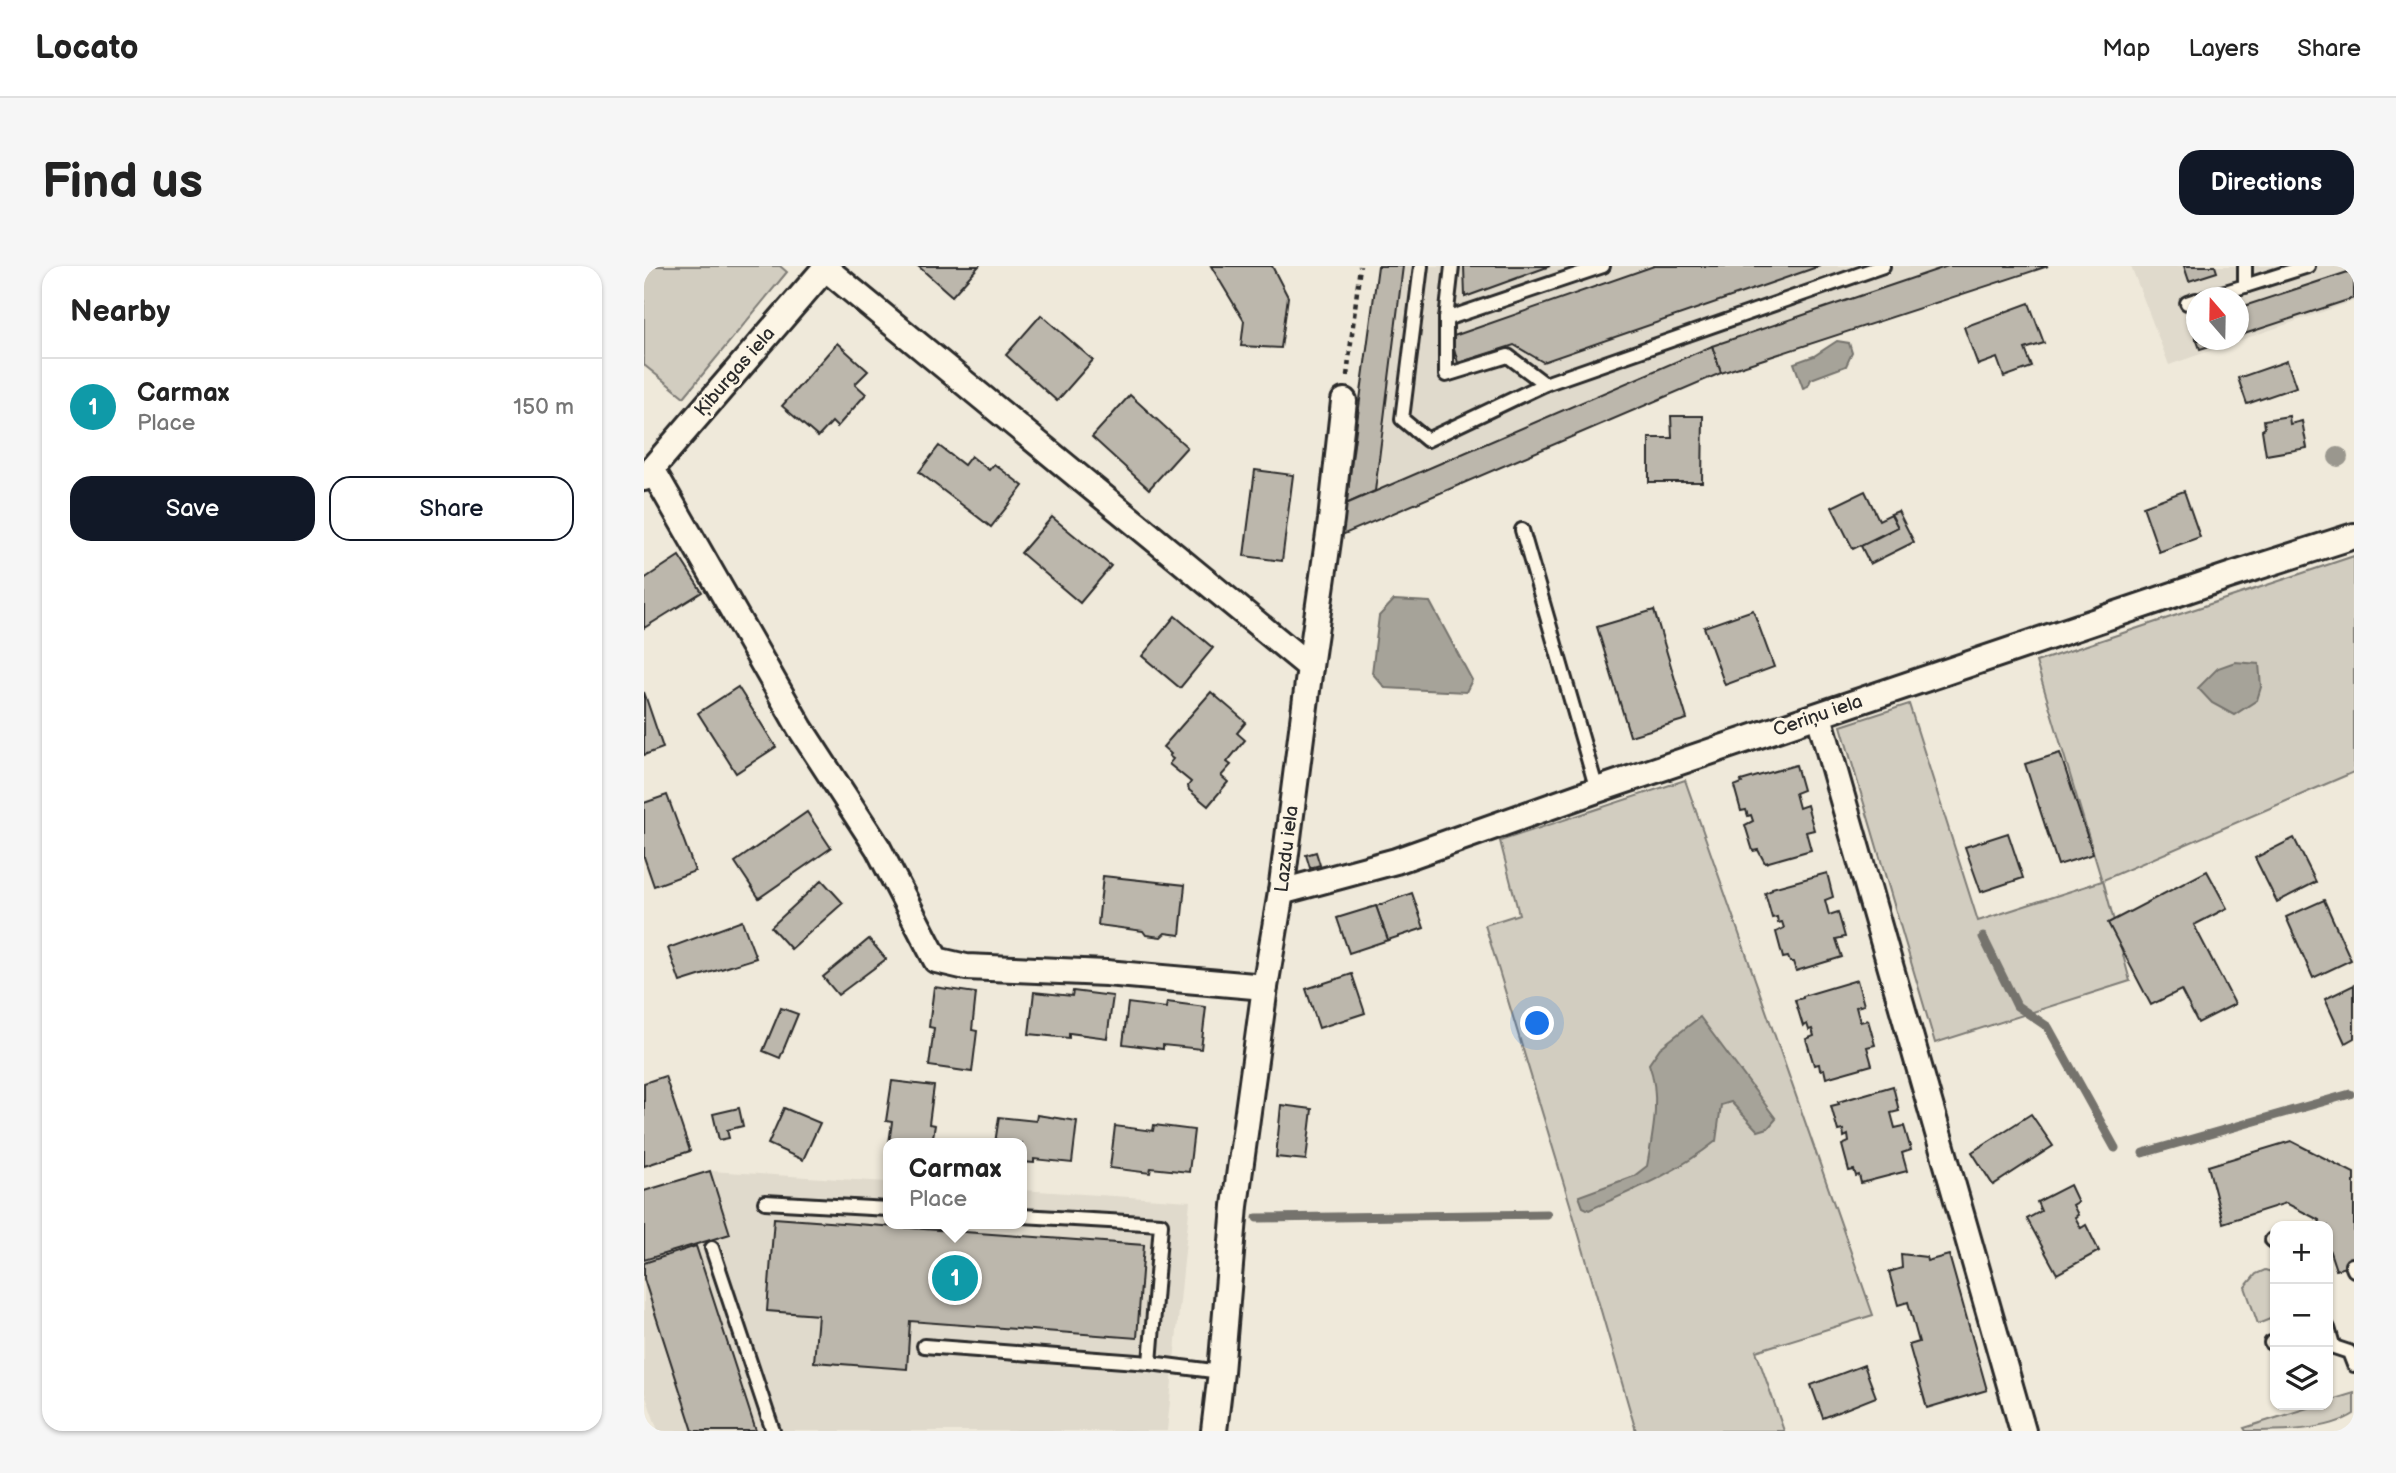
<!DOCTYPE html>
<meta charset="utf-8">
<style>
body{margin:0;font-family:"Balsamiq Sans",sans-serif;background:#f6f6f6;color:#222}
.controls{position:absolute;right:21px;bottom:21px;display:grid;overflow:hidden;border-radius:14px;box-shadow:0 2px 5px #0004}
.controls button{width:63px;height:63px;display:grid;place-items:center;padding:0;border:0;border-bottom:2px solid #e0e0e0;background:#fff;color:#222;font:35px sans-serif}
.compass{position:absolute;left:1542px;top:21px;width:63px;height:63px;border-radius:50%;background:#fff;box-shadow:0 2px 5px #0004;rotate:340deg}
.you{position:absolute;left:894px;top:758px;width:24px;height:24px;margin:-18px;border:5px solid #fff;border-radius:50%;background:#1a73e8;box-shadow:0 0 0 10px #1a73e833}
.badge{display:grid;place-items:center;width:46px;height:46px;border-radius:50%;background:#111827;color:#fff;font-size:23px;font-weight:700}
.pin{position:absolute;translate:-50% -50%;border:4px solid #fff;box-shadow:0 2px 7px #0006}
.popup{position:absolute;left:239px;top:872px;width:144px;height:91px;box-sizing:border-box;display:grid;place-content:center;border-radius:14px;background:#fff;filter:drop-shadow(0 2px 5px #0005);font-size:23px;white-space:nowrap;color:#767676}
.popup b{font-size:26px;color:#222}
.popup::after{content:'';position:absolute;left:50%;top:100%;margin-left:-14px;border:14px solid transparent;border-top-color:#fff}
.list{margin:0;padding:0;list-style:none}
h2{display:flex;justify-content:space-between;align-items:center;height:91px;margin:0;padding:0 28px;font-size:30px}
h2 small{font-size:23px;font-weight:400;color:#767676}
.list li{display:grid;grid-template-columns:46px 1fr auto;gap:21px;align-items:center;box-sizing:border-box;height:98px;padding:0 28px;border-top:2px solid #e0e0e0}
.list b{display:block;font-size:26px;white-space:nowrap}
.list p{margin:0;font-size:23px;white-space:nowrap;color:#767676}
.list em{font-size:23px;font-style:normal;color:#767676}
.actions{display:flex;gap:14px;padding:21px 28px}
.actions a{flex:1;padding:16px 0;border:2px solid #111827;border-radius:21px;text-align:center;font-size:24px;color:#111827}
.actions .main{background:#111827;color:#fff}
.icon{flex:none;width:38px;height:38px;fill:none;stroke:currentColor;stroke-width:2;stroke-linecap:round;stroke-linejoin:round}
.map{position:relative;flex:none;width:1710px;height:1165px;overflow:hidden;border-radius:21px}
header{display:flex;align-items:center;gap:42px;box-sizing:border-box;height:98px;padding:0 35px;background:#fff;border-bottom:2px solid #e0e0e0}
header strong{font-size:33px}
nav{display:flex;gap:38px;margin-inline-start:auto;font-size:24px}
.intro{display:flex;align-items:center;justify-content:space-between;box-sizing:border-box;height:168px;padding:0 42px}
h1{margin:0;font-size:49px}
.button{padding:18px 32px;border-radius:21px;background:#111827;color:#fff;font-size:24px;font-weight:700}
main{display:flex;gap:42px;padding:0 42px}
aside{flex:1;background:#fff;border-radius:21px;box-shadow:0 2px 5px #0004}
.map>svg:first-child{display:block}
</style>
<header>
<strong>Locato</strong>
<nav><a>Map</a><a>Layers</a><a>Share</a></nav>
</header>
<div class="intro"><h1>Find us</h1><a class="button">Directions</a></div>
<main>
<aside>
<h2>Nearby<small></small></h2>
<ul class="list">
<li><span class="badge" style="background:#0f9aa8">1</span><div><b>Carmax</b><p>Place</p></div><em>150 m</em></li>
</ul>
<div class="actions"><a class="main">Save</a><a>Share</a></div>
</aside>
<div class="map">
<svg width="1710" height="1165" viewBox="0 0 1710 1165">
<rect width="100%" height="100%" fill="#efe9da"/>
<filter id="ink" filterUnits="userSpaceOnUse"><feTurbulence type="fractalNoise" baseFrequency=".0143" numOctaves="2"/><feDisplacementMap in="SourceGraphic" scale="14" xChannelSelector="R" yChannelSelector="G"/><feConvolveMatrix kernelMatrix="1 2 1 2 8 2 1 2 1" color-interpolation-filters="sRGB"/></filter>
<g filter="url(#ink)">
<g fill="#e0dacc" fill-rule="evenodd">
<path d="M734,0H1404L1068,110L698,269Z"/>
<path d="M1487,0H1710V35L1525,99ZM1552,32H1594V74H1552Z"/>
<path d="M66,905L244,916V958H378V924L546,935L523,1165H14L0,1125V925Z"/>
</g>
<g fill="#d2cdc0" stroke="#7e7c76" stroke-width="2">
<path d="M0,0H136L143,6L40,131L0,99Z"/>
<path d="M1710,290V506L1459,614L1486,715L1291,777L1197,460L1265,438L1334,655L1458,615L1392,396Z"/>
<path d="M1041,514L1229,1049L1112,1085L1140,1165H992L926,938L841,659L875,648L856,575Z"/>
<path d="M1621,1004L1631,1007V1051L1614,1058L1601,1021L1612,1008Z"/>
<path d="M1710,1127V1148C1684,1165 1636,1165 1602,1165L1600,1162L1673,1139H1684V1135Z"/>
</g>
<g fill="#a6a399" stroke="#75736d" stroke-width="2">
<path d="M1193,75L1205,77L1208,87L1202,100L1167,113L1164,120L1159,122L1150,97L1170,90Z"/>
<path d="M750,334L786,336L828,414L822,426L741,422L728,407L735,350Z"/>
<path d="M1591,396L1615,398L1617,421L1613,434L1590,449L1568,437L1554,422L1574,402Z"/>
<path d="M1056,751L1132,853L1124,862L1114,865L1087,836L1077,839L1072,875C1032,907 992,923 945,944L939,941L935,930L990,910L1003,900C1009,867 1017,830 1005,798L1016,782Z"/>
</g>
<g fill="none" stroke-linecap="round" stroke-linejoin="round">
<g stroke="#75736d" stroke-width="9">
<path d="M1339,671L1373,740L1404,761L1471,882"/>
<path d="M1499,887L1706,828"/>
<path d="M613,952L903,948"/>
</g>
</g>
<g fill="#bcb7ac" stroke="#2b2b2b" stroke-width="2">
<path d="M274,0H335L308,30Z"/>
<path d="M567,0H628L644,31L637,82L597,80L600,55Z"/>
<path d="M734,0H759L731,225L702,238Z"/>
<path d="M820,0H906L821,31Z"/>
<path d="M1010,0H1176L899,96L870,79L814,97L807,71Z"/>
<path d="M1304,0H1404L1077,107L1068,80Z"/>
<path d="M1540,0H1571L1573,6L1545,15Z"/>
<path d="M1710,4V32L1594,70V42Z"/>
<path d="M1385,37L1400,77L1381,83L1388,101L1360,111L1353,92L1334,99L1320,61Z"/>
<path d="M397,49L449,94L413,135L362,89Z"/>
<path d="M1552,56V74H1585L1556,83L1547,58Z"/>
<path d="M193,77L224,105L211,118L222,128L193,161L188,156L174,171L138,140Z"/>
<path d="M1068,80L1077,107L698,269L702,238Z"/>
<path d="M1643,95L1652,121L1603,138L1594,112Z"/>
<path d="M486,129L543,181L505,223L448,171Z"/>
<path d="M1027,150H1059L1058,216H1005V172H1028Z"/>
<path d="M1645,150L1646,158L1658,155L1663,182L1622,189L1618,164L1621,162L1620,154Z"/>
<path d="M295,180L320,199L327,190L345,204L350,198L379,220L347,261L275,206Z"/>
<path d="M611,204L649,209L638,295L600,290Z"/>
<path d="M1221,225L1235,254L1247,248L1254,261L1209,283L1188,241Z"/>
<path d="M1540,225L1556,271L1515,286L1499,240Z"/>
<path d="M1254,245L1270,276L1226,298L1217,280L1254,261L1247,248Z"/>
<path d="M408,251L467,300L436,337L377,287Z"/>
<path d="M35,290L58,326L0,362V313Z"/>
<path d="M1010,344L1043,453L986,470L953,361Z"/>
<path d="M1109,344L1130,401L1081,419L1060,361Z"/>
<path d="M531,350L569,382L536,422L498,390Z"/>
<path d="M94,421L132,481L92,507L54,447Z"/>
<path d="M0,426L19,482L0,489Z"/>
<path d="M567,426L602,456L593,467L601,474L583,496L587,499L577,510L584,516L564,540L545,524L544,520L547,516L525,498L529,493L525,490L527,488L519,481Z"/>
<path d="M1416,487L1449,588L1414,599L1381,498Z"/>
<path d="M1152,499L1159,524L1151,527L1155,542L1163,539L1170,564L1162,566L1167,584L1121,597L1114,584L1109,585L1101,559L1109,555L1107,549L1104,550L1102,544L1097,545L1090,520L1098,517L1097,515Z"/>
<path d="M23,529L51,605L10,620L0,591V537Z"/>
<path d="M163,546L187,582L115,632L91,596Z"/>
<path d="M1364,567L1379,612L1337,626L1321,581Z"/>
<path d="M1650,572L1672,616L1633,636L1611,592Z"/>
<path d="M672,586L676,599L666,602L662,589Z"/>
<path d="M1563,605L1583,642L1550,659L1591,738L1554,757L1537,724L1507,739L1464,657Z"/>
<path d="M1183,607L1189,631L1181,634L1185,649L1194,646L1201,671L1192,673L1198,691L1152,705L1149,696H1146L1144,691L1139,692L1132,666L1140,662L1138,656L1134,657L1133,651L1128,652L1121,627L1128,624V622Z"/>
<path d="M459,610L541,619L536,669L521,667L517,671L502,669L499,665L454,659Z"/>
<path d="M178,614L199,637L147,683L127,661Z"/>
<path d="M768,627L780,662L744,674L732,640Z"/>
<path d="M1680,634L1707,694L1669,712L1642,651Z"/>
<path d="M732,640L744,674L705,687L693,652Z"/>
<path d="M98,655L112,692L36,716L24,682Z"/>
<path d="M225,673L242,693L194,729L179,711Z"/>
<path d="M708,708L721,747L675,762L662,723Z"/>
<path d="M1213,714L1220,739L1212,741L1216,756L1224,754L1231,779L1223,781L1228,799L1182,812L1180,803L1176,804L1175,798L1170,799L1162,773L1170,770L1168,763L1165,764L1163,758L1159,760L1151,734L1159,732V730Z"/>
<path d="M1710,719V772L1701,777L1681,733Z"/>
<path d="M290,721L332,727L328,764L333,765L328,806L285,800L290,762L285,761Z"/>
<path d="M429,725L469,730L463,772L425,767V772L385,768L390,726L428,730Z"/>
<path d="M523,736L562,741L557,783L519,779V783L479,778L484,737L522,742Z"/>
<path d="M137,742L154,748L136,792L119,785Z"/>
<path d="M21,810L46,885L0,900V817Z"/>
<path d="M248,815L290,820L285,858L291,859L288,877H245L248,856L242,855Z"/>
<path d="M1249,820L1255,845L1247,847L1251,862L1260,860L1267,884L1258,887L1263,905L1217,917L1215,909L1212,910L1210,904L1205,905L1198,879L1205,876L1204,869L1200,871L1199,864L1194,865L1187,840L1195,838L1194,836Z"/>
<path d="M637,839L668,843L662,894L632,891Z"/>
<path d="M95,842L99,860L83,864L85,872L75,874L69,848Z"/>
<path d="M140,842L176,857L159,894L124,878Z"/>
<path d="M1387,848L1409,880L1349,919L1328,886Z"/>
<path d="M393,849L433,855L428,897L390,893V897L378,896V877H351L355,851L392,855Z"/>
<path d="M510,859L550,864L545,906L507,902L506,907L466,902L471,860L509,865Z"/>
<path d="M1647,875L1710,907V998L1692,1004L1684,980V960H1677L1675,954L1642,937L1579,957L1564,900Z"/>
<path d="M66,905L86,968L0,994V925Z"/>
<path d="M1426,919L1434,936L1429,939L1434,949L1431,951L1437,962L1442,959L1455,985L1413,1008L1383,953L1397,945L1393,936Z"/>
<path d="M130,952L500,979L493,1072L266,1055L263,1103L170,1096L174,1049L123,1045Z"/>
<path d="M52,980L112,1165H49L0,1013V997Z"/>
<path d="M1257,988L1282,991L1283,995L1305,989L1343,1124L1283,1142L1265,1079L1275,1076L1264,1036L1254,1039L1245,1006L1258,1002Z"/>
<path d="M1220,1099L1232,1131L1179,1152L1167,1119Z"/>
</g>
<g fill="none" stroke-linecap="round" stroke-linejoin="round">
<defs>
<g id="lane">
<path d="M777,0L758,153L783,174L901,118L1239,0"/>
<path d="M1601,20L1664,0"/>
<path d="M1561,32L1601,20V0"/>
<path d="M1543,37L1552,34"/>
<path d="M802,53L808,0"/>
<path d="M901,118L864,90L802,109V53L959,0"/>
<path d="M878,264L953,524"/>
<path d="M121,936L244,943"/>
<path d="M378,950L517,958L506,1097"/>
<path d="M1628,974L1631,976"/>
<path d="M68,982L129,1165"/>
<path d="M1708,999L1710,1004"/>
<path d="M1684,1062L1689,1079"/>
<path d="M1627,1077H1631"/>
<path d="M1684,1079L1705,1086L1710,1099"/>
<path d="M280,1080L506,1097L577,1106"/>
</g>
<g id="street">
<path d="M181,2L666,401"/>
<path d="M8,203L156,462L234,582L292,694L322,701L462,707L621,721"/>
<path d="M0,212L183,0"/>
<path d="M1175,450L1379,1165"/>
<path d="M637,626L752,595L953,524L1585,310L1710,270"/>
<path d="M570,1165L577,1106L591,940L621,721L637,626L666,401L687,254L700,135"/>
</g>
</defs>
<use href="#lane" stroke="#2b2b2b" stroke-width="18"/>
<use href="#street" stroke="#2b2b2b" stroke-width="30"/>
<path stroke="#2b2b2b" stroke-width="4.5" stroke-dasharray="5 5" stroke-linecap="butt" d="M703,110L716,0"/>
<use href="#lane" stroke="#fcf5e5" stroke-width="12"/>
<use href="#street" stroke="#fcf5e5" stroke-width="24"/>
</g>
<circle fill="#9a978e" cx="1694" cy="191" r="10"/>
</g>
<g text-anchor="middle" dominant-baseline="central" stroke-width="6" stroke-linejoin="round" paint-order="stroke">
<g font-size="19" fill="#2b2b2b" stroke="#fcf5e5">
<text transform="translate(91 106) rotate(-49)">Ķiburgas iela</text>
<text transform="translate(1174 450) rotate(-19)">Ceriņu iela</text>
<text transform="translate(643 583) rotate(-83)">Lazdu iela</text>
</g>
</g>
</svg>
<div class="controls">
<button>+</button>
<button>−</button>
<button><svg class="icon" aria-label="layers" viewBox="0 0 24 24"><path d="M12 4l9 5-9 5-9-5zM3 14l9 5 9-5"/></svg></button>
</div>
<svg class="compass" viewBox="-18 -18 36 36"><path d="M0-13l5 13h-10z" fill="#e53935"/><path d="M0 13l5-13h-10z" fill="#767676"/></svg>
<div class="you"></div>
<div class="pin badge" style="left:311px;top:1012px;background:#0f9aa8">1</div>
<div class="popup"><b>Carmax</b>Place</div>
</div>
</main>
